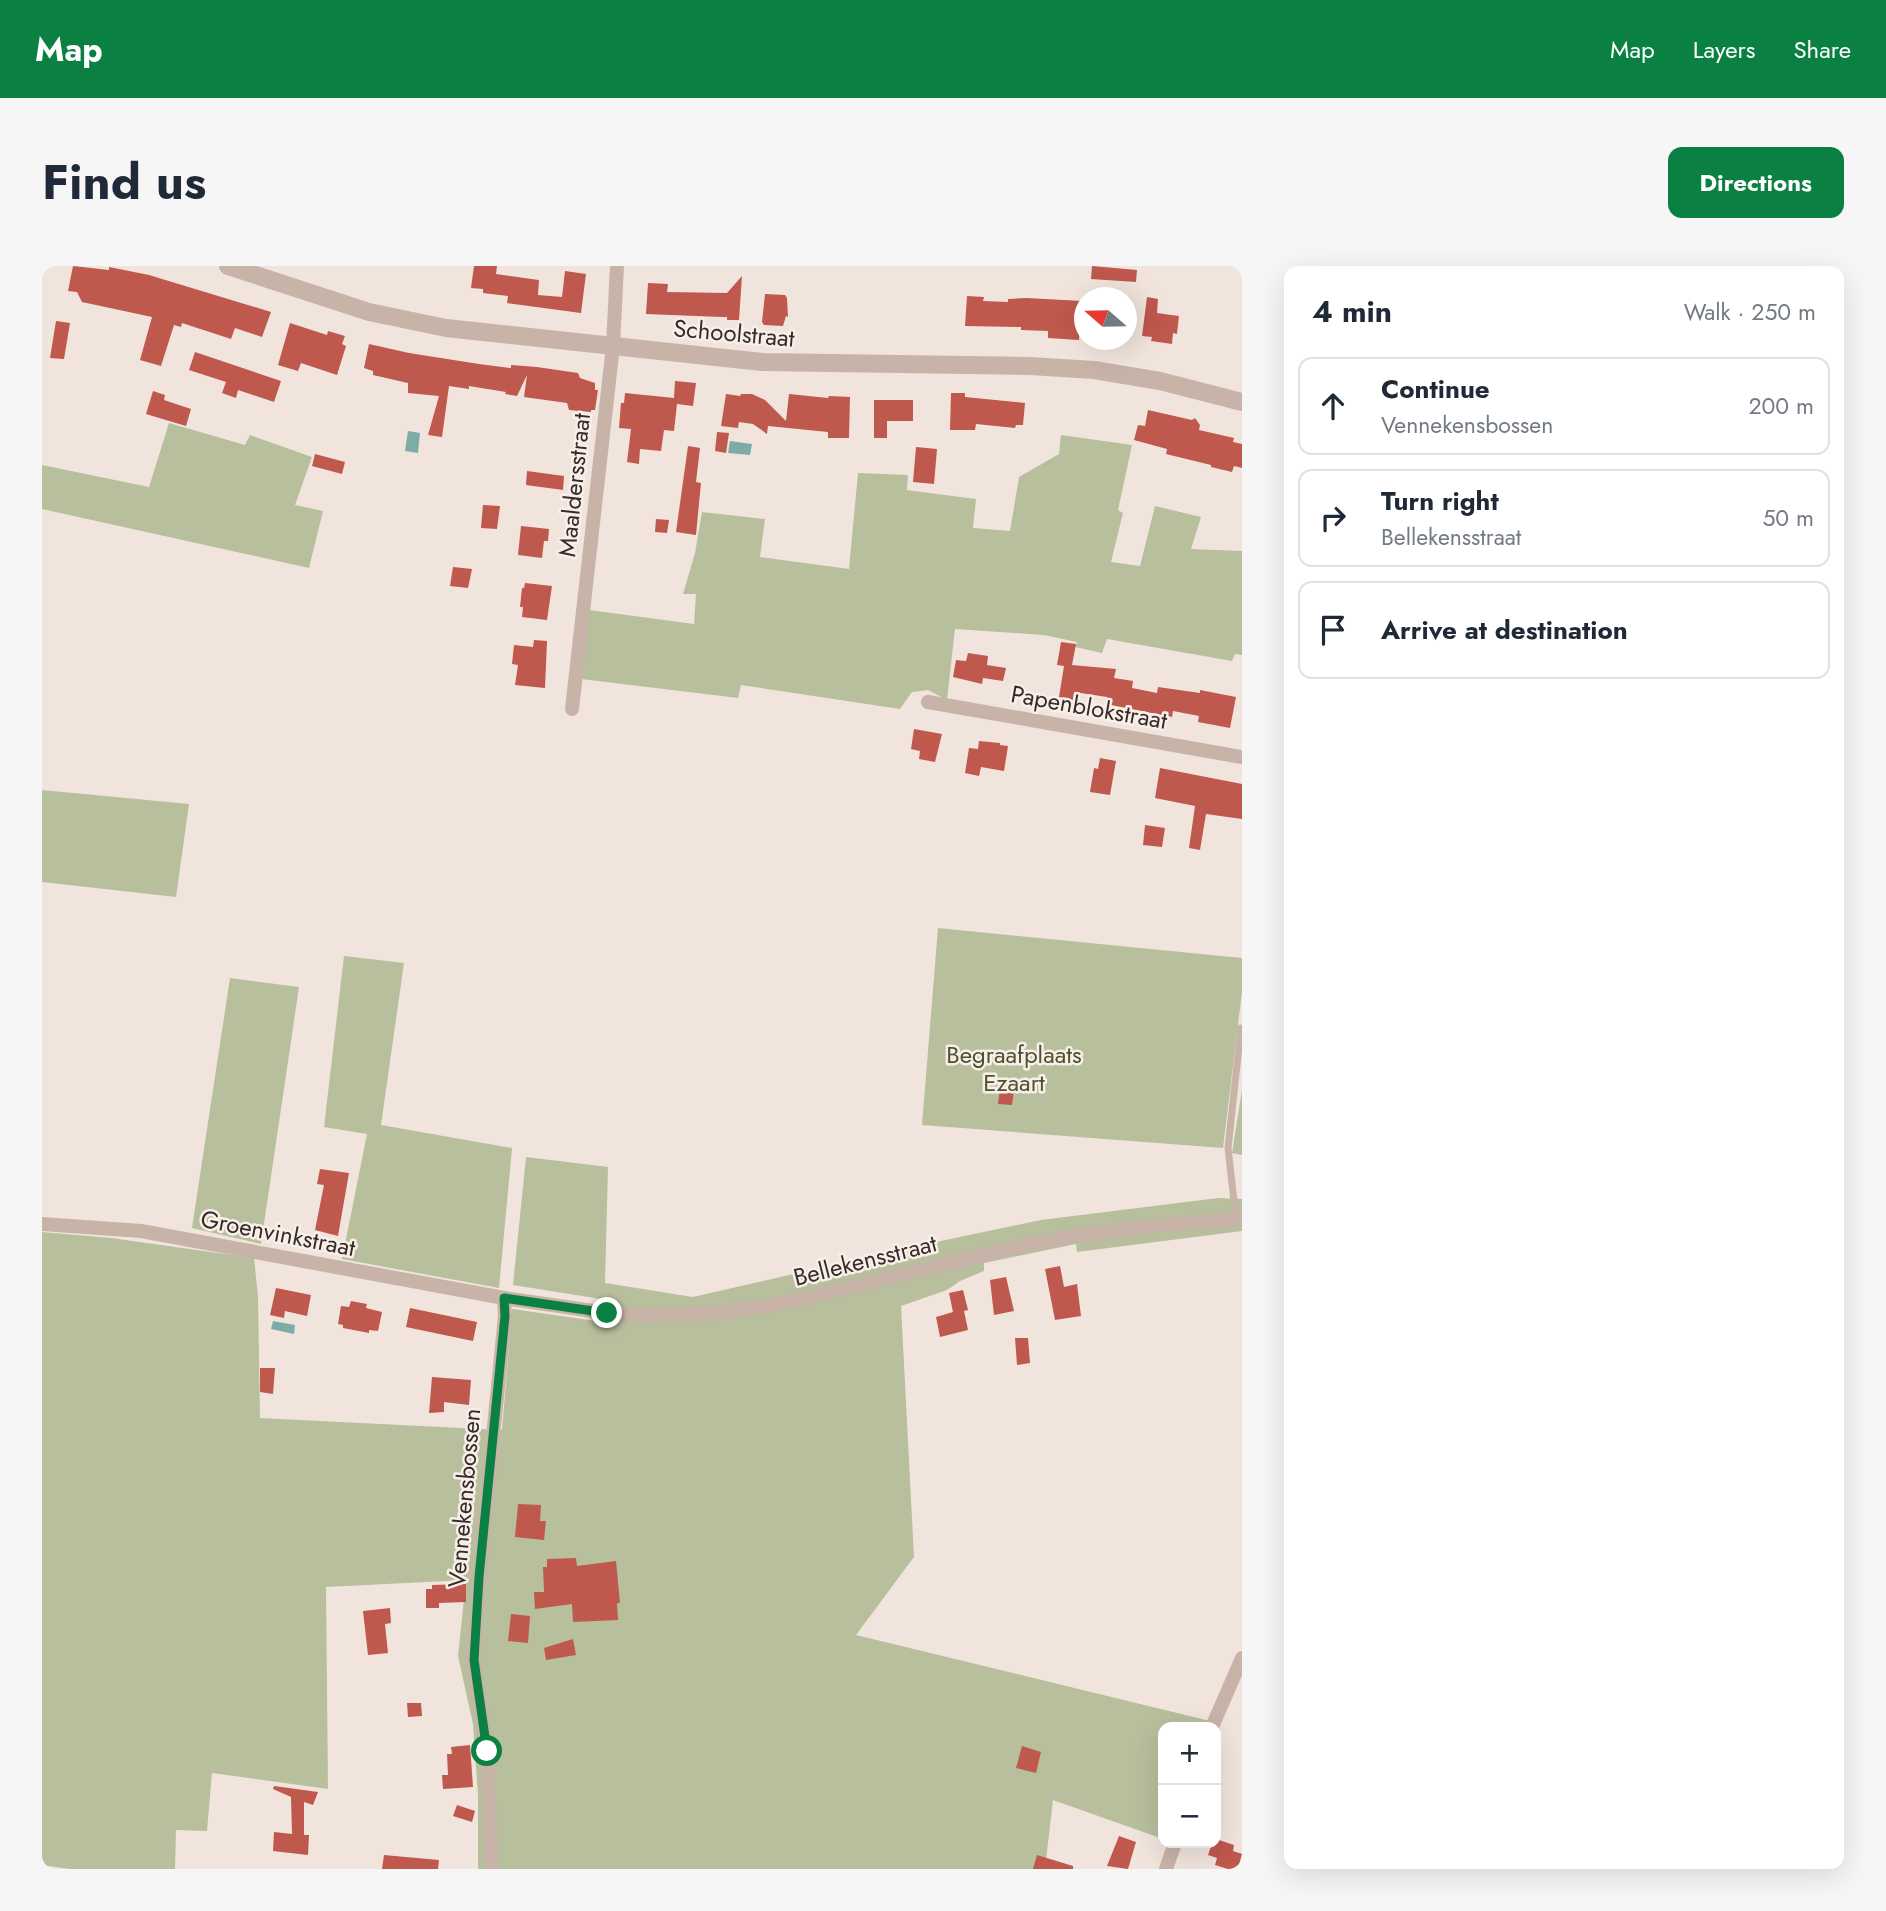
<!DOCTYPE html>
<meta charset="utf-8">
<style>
body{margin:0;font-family:Jost,sans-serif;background:#f6f6f7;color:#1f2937}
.controls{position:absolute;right:21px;bottom:21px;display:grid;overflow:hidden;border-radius:14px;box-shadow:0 7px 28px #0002}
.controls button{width:63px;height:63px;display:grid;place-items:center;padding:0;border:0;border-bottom:2px solid #e0e1e3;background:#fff;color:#1f2937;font:35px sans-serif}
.compass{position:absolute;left:1032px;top:21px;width:63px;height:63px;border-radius:50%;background:#fff;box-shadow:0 7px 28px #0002;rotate:290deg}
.stop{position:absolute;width:21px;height:21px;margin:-16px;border:5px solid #0b8043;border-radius:50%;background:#fff}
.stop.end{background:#0b8043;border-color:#fff;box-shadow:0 2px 7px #0008}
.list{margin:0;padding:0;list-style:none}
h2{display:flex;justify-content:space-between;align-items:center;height:91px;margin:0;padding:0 28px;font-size:30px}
h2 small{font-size:23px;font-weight:400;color:#747a83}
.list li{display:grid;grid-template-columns:46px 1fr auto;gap:21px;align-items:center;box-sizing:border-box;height:98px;margin:0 14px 14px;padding:0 14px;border:2px solid #e0e1e3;border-radius:14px}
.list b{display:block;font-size:26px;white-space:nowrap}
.list p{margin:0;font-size:23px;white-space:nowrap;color:#747a83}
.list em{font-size:23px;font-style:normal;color:#747a83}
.icon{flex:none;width:38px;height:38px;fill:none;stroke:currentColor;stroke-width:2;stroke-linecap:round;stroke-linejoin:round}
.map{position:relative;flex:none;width:1200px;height:1603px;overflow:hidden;border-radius:14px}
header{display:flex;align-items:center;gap:42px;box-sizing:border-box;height:98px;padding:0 35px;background:#0b8043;color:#fff}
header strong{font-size:33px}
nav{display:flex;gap:38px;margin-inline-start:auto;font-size:24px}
.intro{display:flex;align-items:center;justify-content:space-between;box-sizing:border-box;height:168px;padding:0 42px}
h1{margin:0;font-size:49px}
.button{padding:18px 32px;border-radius:14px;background:#0b8043;color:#fff;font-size:24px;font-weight:700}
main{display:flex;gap:42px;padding:0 42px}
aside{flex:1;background:#fff;border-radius:14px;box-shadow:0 7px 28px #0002}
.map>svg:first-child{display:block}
</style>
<header>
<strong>Map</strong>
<nav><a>Map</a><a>Layers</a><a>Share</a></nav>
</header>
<div class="intro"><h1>Find us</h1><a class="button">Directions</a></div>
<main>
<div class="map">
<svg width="1200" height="1603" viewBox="0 0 1200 1603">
<rect width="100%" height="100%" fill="#f1e4dd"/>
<g fill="#b8bf9d">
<path d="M127,157L203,179L208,169L270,191L253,239L281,245L267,302L0,243V199L107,221Z"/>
<path d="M1019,169L1090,179L1076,244L1081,247L1069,296L1098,300L1113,240L1159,251L1149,283L1200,285V389L1193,388L1190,395L1065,373L1060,387L1033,381L1035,376L1002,369L913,363L905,434L886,424L870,426L858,443L699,419L696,432L539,413L547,344L652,358L654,328H641L653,287L660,246L723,253L718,291L807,303L816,207L866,209L865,224L934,233L931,262L968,265L977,211L1017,188Z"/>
<path d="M0,524L147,538L134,631L0,616Z"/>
<path d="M896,662L1200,692V726L1181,882L880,859Z"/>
<path d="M302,690L362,697L339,859L470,882L457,1022L300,993L325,868L282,861Z"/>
<path d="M188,712L257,721L219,978L150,962Z"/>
<path d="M1200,824V889L1190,887Z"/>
<path d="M484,891L566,901L563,1017L651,1031L856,984L999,954L1176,932L1200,933V965L1035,986L1034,978L942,997V1005L918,1015L905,1024L859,1040L872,1291L814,1369L1168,1455L1166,1461H1121V1573L1011,1534L1003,1603H436V1530L431,1458L416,1390L424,1314L284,1321L286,1523L170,1507L165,1565L134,1564L133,1603H28L0,1599V966L69,972L212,992L216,1030L218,1152L460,1164L470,1043L554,1055L559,1033L471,1019Z"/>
</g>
<g fill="#7daca7">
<path d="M366,165L378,167L376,187L363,185Z"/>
<path d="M688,175L710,178L708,189L686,187Z"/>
<path d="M231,1055L253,1059L252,1068L229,1063Z"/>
</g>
<g fill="#bf584d">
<path d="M31,0L67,4V1L107,9L229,46L220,71L193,62L189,73L140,57L139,61L132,59L119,100L98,94L110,51L40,36L35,26L26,25Z"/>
<path d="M432,0H455L454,8L497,14L496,29L520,31L523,5L544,8L539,47L465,37L466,30L441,27V23L429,22Z"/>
<path d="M1050,0L1095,4L1094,16L1049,13Z"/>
<path d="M700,10L697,54H685V51H680L604,48L606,17L626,18L625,26L685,27Z"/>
<path d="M723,28L743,29L745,32L746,51L744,50L741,60L722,59L720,56Z"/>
<path d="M925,30L942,31L941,35L966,36V33L985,32L1040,35L1037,74L1006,72V65L979,64V61L923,60Z"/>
<path d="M1105,31L1116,33L1115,47L1137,50L1135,68L1131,67L1130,78L1109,75L1110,71L1100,70Z"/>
<path d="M14,55L28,57L22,93L8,92Z"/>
<path d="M248,57L285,69L286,65L303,70L300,78L304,80L295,109L259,97L256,105L236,99Z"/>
<path d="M327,78L367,87L437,98L469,102V99L495,101L536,107L538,112L553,117V124H556L553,144H549V146L527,144L525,137L482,131L485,109L475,130L463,128L464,126L427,120V123L407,120L400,171L386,169L397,130L366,127V117L331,109V105L322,102Z"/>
<path d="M153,86L239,115L232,136L196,124L194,132L180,127L184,116L147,104Z"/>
<path d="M633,115L654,117L651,140L635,138L632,165L622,164L619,185L598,183L597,198L585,196L589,163L577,162L579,137H582L583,127L632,132Z"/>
<path d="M111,125L123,129L122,134L149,143L144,160L104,148Z"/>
<path d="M909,127H923V131L983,137L981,159H974L973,162L934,158L933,164H908Z"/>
<path d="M684,128L698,130L699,128H710L723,134L744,155L747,128L786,132L787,130L808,131L807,172H786V166L726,160L725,168L711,158L697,156L696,162L679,160Z"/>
<path d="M832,134H871V155H845V172H832Z"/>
<path d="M1106,144L1150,154L1153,152L1158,159L1157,164L1192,172L1191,176L1200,178V202L1192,200L1190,206L1169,201V199L1124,188L1125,183L1092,174L1096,159L1103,160Z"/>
<path d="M675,166L687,167L684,187L673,185Z"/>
<path d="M646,180L658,182L654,216L659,217L654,269L634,266Z"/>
<path d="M874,181L895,183L892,218L871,216Z"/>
<path d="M273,188L303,196L300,208L270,200Z"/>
<path d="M485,205L522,210L521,224L484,219Z"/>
<path d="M441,239L458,240L455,263L439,262Z"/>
<path d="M614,253L627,254L625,267L613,266Z"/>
<path d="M479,260L507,263L506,275H502L500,292L476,289Z"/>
<path d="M411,301L430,303L426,322L408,320Z"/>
<path d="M483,317L510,320L505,354L480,351L481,341H478L480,322H482Z"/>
<path d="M492,374L505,375L503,422L473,419L476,399L470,398L472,379L491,381Z"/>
<path d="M1019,376L1034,378L1030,399L1074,403L1072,412L1091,415L1090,422L1115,427L1116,421L1158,427V424L1194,431L1188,462L1156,456L1157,450L1131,445L1130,451L1064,438L1065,431L1032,426L1031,434L1017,431L1022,400L1015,399Z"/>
<path d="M926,387L946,390L945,399L964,402L961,415L941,412L940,418L911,411L914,394L924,395Z"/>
<path d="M872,463L900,468L893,496L877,493L878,485L869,483Z"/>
<path d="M937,475L958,477V479L966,480L962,505L939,501L937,510L923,507L927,482L936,483Z"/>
<path d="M1058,492L1074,495L1068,529L1048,526L1052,502L1056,503Z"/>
<path d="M1118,502L1200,518V553L1164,548L1158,584L1147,582L1153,540L1113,532Z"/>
<path d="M1103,559L1123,562L1120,581L1101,579Z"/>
<path d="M959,814L973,816L970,839L956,838Z"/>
<path d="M278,903L307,907L296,970L273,964L282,919L275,918Z"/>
<path d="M1018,1000L1022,1021L1035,1018L1039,1050L1013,1054L1003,1003Z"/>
<path d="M964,1011L972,1045L952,1049L948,1014Z"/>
<path d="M234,1022L269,1029L265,1050L243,1045L242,1052L228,1049Z"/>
<path d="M921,1024L926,1044L922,1045L926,1064L898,1071L894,1051L911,1046L907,1027Z"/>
<path d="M309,1035L325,1038L324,1042L340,1046L336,1065L327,1064V1067L301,1062V1059L296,1058L299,1040L307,1041Z"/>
<path d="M368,1042L435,1056L431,1075L364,1061Z"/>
<path d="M973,1072H986L988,1097L975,1099Z"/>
<path d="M218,1102H233L231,1128L218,1126Z"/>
<path d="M390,1111L429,1114L427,1139L402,1136V1146L387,1147Z"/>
<path d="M476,1238L499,1239L498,1255H504L502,1274L473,1271Z"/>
<path d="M534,1292L535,1300L574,1295L578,1337H575L576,1354L531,1356L530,1338L493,1343L492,1326H502L501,1301H505V1293Z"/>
<path d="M424,1318V1336L397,1337V1342H384V1323H390V1319Z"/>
<path d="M348,1342L349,1357L343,1358L346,1387L326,1389L321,1345Z"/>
<path d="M469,1348L488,1350L486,1377L466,1375Z"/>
<path d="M531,1373L534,1389L504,1394L502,1382Z"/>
<path d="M365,1437H379L380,1450L366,1451Z"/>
<path d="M428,1479L431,1521L401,1523L400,1509H406L405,1488H410L409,1481Z"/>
<path d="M980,1480L999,1486L994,1507L974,1502Z"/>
<path d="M232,1520L276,1526L271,1539L262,1536V1569H267L266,1589L231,1585L232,1566L250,1568L249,1531L231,1523Z"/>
<path d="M415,1539L433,1545L430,1556L411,1550Z"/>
<path d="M1077,1570L1094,1576L1086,1603L1065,1600Z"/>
<path d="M1174,1573L1192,1579L1191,1585L1200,1588L1196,1603H1186L1173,1599L1175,1592L1166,1589L1170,1577H1174Z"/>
<path d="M342,1589L397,1594L396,1603H340Z"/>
<path d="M995,1589L1031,1600V1603H991Z"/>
</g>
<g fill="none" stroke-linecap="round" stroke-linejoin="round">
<path stroke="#c8b3a9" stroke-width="7" d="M1194,953L1186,882L1199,762"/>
<g stroke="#c8b3a9" stroke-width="14">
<path d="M886,436L1200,491"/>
<path d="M530,443L571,80L575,0"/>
<path d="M0,958L99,965L462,1032L565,1047L602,1049L678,1047L747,1036L978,980L1033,970L1118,959L1200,953"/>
<path d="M1170,1461L1200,1392"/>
<path d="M450,1603L445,1485L431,1394L437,1311L463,1050L462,1032"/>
<path d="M1124,1603L1133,1577"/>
</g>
<path stroke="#c8b3a9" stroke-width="18" d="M186,0L327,46L404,62L720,96L988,100L1052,104L1118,115L1200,136"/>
</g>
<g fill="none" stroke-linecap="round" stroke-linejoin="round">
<path stroke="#0b8043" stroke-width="9" d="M445,1485L432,1394L437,1311L463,1050L462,1032L565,1047"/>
</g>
<g text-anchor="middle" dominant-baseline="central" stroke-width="5" stroke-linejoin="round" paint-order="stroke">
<g font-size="24" fill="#362b29" stroke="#f8efe9">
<text transform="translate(692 67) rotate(5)">Schoolstraat</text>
<text transform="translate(532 219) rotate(-84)">Maaldersstraat</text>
<text transform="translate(1047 441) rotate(10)">Papenblokstraat</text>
<text transform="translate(236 967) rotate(11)">Groenvinkstraat</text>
<text transform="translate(823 994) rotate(-14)">Bellekensstraat</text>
<text transform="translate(422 1232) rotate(-85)">Vennekensbossen</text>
</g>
<g font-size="24" fill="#4a522e" stroke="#f8efe9">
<text x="972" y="788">Begraafplaats<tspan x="972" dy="28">Ezaart</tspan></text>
</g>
</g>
</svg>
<div class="controls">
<button>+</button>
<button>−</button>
</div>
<svg class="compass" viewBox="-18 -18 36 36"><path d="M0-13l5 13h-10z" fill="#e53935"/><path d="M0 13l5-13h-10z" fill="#747a83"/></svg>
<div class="stop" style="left:445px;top:1485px"></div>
<div class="stop end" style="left:565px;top:1047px"></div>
</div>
<aside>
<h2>4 min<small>Walk · 250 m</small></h2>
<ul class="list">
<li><svg class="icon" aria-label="ahead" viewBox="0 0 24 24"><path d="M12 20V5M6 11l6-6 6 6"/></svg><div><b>Continue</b><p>Vennekensbossen</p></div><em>200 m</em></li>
<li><svg class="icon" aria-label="right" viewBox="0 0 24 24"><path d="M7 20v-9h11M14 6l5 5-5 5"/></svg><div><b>Turn right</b><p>Bellekensstraat</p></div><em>50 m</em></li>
<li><svg class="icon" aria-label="arrive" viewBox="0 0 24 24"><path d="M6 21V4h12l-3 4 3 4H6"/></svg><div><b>Arrive at destination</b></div></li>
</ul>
</aside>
</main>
